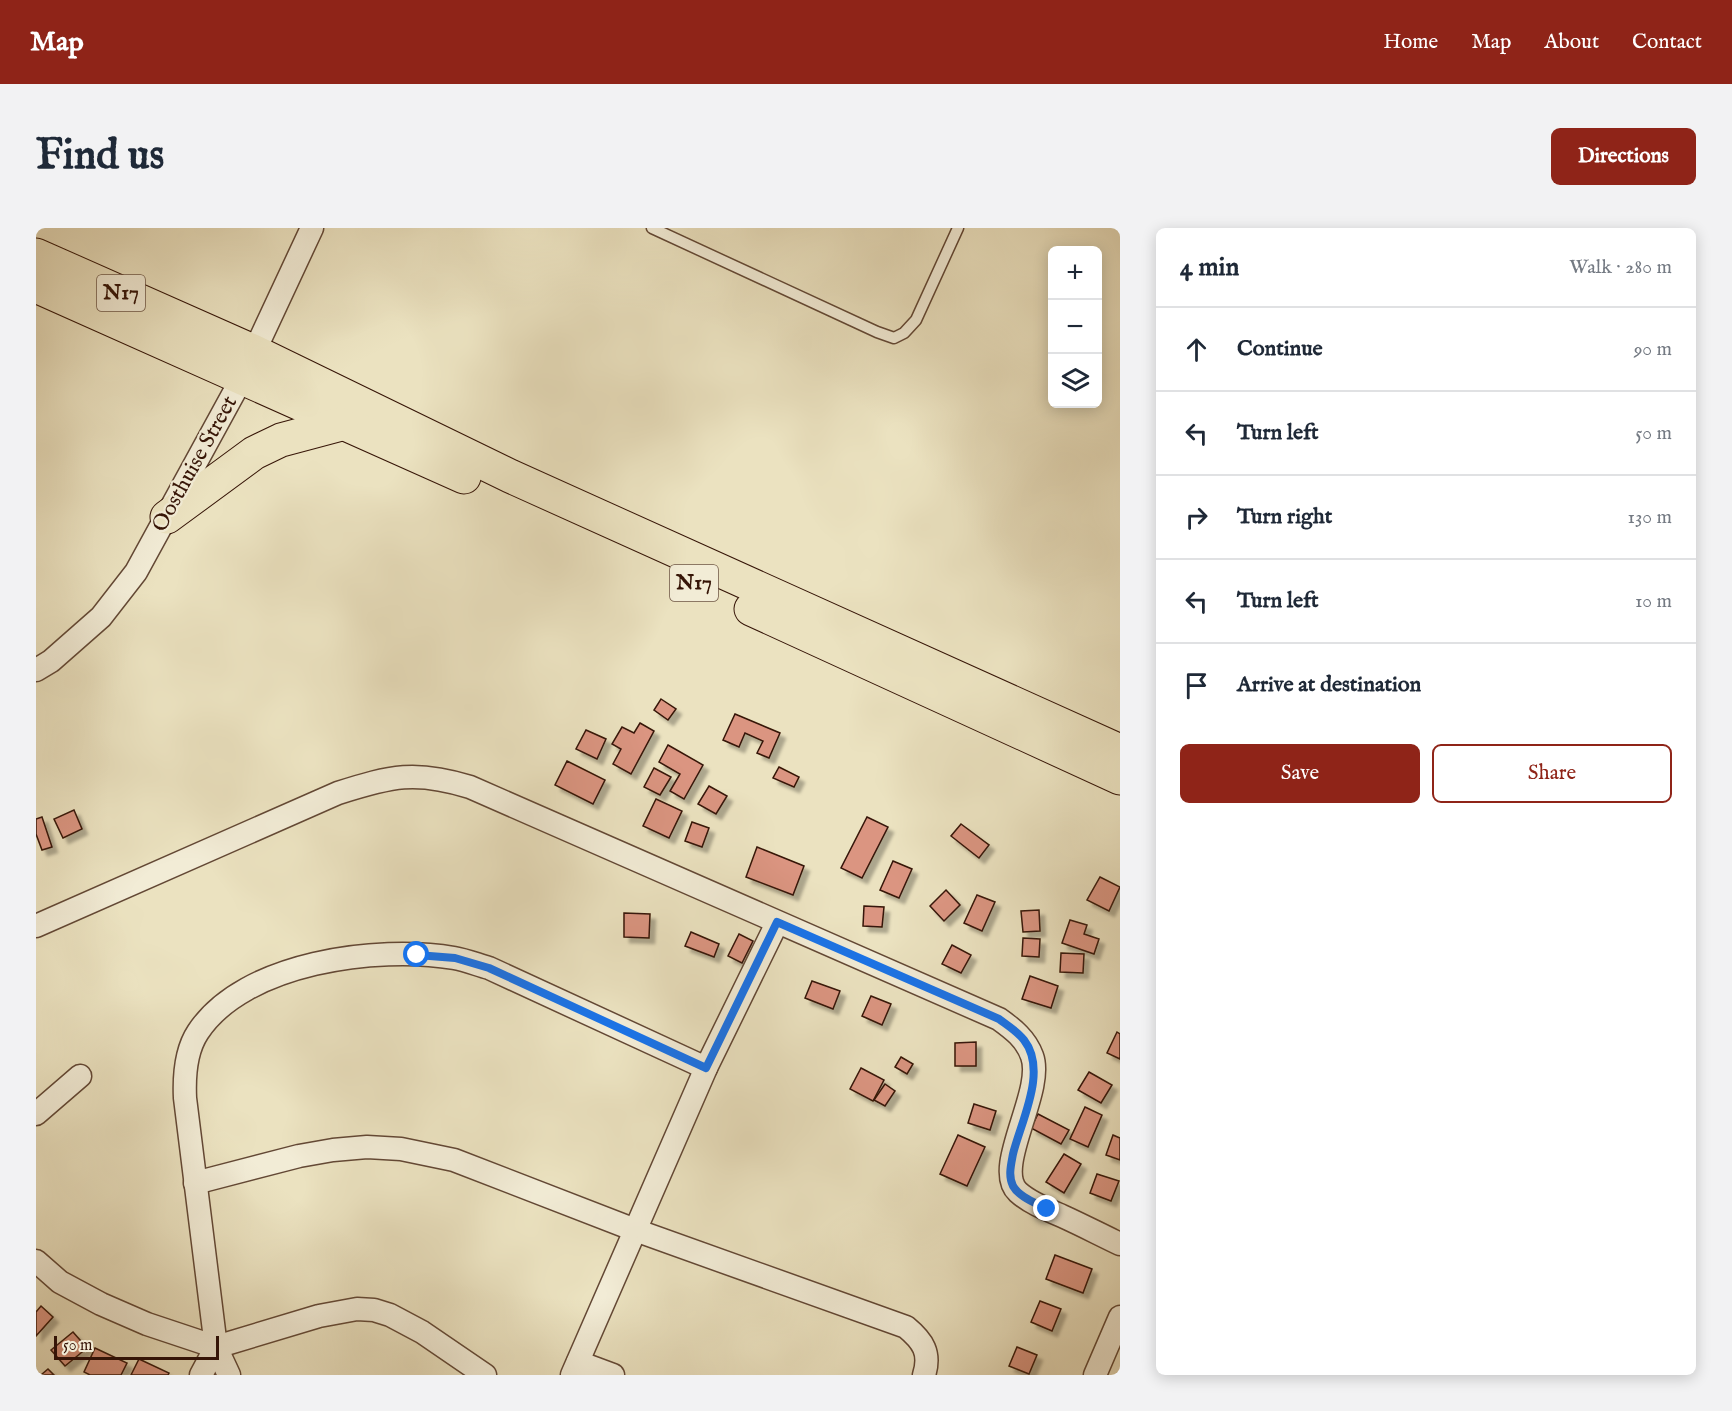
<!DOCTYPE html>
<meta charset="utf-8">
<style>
body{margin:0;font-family:"IM FELL English",serif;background:#f2f2f3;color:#1f2937}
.controls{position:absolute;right:18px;top:18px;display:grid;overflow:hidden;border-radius:9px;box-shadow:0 3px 15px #0003}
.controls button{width:54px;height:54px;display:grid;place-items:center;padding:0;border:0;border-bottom:2px solid #e0e1e3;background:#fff;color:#1f2937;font:30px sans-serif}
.scale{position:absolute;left:18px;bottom:15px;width:165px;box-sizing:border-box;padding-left:6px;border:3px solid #361507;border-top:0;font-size:16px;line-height:21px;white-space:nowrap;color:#361507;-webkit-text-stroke:4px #f2ecd6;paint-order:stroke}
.stop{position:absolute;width:18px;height:18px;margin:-14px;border:4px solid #1a73e8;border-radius:50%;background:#fff}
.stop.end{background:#1a73e8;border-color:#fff;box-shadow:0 2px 6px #0008}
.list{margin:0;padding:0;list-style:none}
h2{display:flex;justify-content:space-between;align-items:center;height:78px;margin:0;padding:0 24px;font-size:26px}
h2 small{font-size:20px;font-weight:400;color:#747a83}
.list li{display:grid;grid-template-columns:39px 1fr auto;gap:18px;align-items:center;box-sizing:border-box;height:84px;padding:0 24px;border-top:2px solid #e0e1e3}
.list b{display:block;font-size:22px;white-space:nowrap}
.list em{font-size:20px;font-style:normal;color:#747a83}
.actions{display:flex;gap:12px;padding:18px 24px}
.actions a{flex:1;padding:14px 0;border:2px solid #8f2418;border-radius:9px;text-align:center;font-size:21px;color:#8f2418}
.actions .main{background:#8f2418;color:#fff}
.icon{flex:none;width:33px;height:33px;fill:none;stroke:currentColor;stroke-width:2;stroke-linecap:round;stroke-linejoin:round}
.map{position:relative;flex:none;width:1084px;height:1147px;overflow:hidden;border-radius:9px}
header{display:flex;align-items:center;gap:36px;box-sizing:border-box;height:84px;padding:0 30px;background:#8f2418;color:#fff}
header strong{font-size:28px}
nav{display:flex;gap:33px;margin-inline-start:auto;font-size:21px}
.intro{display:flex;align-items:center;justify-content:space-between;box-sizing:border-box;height:144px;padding:0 36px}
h1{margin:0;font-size:42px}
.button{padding:15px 27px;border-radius:9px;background:#8f2418;color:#fff;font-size:21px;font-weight:700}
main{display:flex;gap:36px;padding:0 36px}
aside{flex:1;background:#fff;border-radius:9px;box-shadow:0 3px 15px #0003}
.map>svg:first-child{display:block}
</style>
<header>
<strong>Map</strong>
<nav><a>Home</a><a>Map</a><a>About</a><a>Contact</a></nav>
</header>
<div class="intro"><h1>Find us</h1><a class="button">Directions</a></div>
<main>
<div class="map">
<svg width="1084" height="1147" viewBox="0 0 1084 1147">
<defs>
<filter id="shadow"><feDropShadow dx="5.5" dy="5.5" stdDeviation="1.5" flood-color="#0004"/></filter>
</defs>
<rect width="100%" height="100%" fill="#ebe2c0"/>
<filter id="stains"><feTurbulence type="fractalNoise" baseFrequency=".00333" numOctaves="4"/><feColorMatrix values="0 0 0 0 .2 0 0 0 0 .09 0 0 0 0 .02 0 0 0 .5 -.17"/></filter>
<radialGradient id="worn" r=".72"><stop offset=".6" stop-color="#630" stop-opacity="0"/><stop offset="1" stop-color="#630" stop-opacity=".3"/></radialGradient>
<g fill="#db9581" stroke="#361507" stroke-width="1.5" filter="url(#shadow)">
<path d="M625,471L640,481L632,492L618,482Z"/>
<path d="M699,486L744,505L733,530L721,525L727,513L709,505L703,519L687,512Z"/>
<path d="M604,495L618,503L595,546L577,536L585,521L576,516L586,499L598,505Z"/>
<path d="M550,502L570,511L561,531L540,521Z"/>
<path d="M632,517L667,537L648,571L634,563L644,546L623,534Z"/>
<path d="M531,533L569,552L557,576L519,557Z"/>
<path d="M743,539L763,549L758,559L737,550Z"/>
<path d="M618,540L635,549L624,567L608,559Z"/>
<path d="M673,558L691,568L680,586L662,576Z"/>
<path d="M620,571L646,583L633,610L607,598Z"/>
<path d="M38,582L46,601L27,610L18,591Z"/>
<path d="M6,589L16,619L6,622L0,606V591Z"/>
<path d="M831,589L852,599L826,650L805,640Z"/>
<path d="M656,594L673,600L666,619L649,613Z"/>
<path d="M925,596L953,617L943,630L915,608Z"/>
<path d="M721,619L768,638L757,667L710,649Z"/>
<path d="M857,633L876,641L863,670L844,662Z"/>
<path d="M1064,649L1084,659L1073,683L1051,672Z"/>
<path d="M910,662L924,677L908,693L894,678Z"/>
<path d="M941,667L959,674L946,703L928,695Z"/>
<path d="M828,678L848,679L846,699L827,698Z"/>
<path d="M1003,682L1004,703L987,704L985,683Z"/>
<path d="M588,685L614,686L613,710L588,709Z"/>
<path d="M1034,692L1051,697L1048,706L1063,711L1058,726L1026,715Z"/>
<path d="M655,704L683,716L678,729L649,718Z"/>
<path d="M703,706L717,713L706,735L692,728Z"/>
<path d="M987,710L1004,711L1003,729L986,728Z"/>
<path d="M916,717L935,727L925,745L906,736Z"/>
<path d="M1025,725L1048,726L1047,745L1024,744Z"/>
<path d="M994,748L1022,758L1015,780L986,771Z"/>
<path d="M776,753L804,763L797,781L769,770Z"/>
<path d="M835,768L855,776L846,797L826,788Z"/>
<path d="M1081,804L1084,806V831L1071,825Z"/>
<path d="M940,814V838H919V815Z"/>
<path d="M865,829L877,836L871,846L859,839Z"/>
<path d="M825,840L848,852L837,873L814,861Z"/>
<path d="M1053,844L1076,857L1065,875L1042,862Z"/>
<path d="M849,856L859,863L849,878L838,872Z"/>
<path d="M938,876L960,883L954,902L932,895Z"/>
<path d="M1049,879L1066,887L1052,919L1034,911Z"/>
<path d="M1002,886L1033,902L1025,916L995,900Z"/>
<path d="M922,907L949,919L931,958L904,946Z"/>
<path d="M1077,907L1084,910V932L1070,927Z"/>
<path d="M1028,926L1045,936L1028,965L1010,954Z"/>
<path d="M1061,946L1083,953L1075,973L1054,965Z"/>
<path d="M1019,1027L1056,1041L1047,1065L1010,1051Z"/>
<path d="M1004,1073L1025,1081L1016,1103L995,1094Z"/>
<path d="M5,1078L17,1089L0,1108V1084Z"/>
<path d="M37,1104L51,1120L29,1138L15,1122Z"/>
<path d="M981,1119L1001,1127L993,1146L973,1138Z"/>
<path d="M59,1120L91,1135L85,1147H54L48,1144Z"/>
<path d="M103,1131L133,1145L132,1147H95Z"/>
<path d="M12,1141L18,1147H5Z"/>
</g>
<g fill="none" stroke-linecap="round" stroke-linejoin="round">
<defs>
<path id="service" d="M616,0L841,104L858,110L868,105L880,92L922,0"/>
<g id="minor">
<path d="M0,442L15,433L65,389L100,344L206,150L276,0"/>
<path d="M0,698L302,565C355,548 380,542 434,559L963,791C977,801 990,811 996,828C1009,863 956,940 982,964C994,975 1012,982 1026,988C1046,997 1065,1007 1084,1016"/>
<path d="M0,886L44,848"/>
<path d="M159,955L263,928L297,922L331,919L365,921L418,932L599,1002L870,1099C887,1113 895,1125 888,1147"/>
<path d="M0,1033L24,1054L65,1076L111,1096L180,1119L283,1088L321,1081L338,1082L354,1087L386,1104L449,1147"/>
<path d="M542,1134L577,1147"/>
<path d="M165,1147L180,1119"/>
<path d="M193,1147L180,1119L149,870C148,848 150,822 162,804C208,734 342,717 418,730C430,732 442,737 453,740L670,840"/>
<path d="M536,1147L670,840L741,695"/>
<path d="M1059,1147L1084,1089"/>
</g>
<g id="trunk">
<path d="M0,27L219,124L474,248L1084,523"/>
<path d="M0,58L428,249"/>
<path d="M131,289L218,225L245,212L305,196"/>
<path d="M715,381L1084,550"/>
</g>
</defs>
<use href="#service" stroke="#634835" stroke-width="13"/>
<use href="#minor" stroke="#634835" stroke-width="25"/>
<use href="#trunk" stroke="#361507" stroke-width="35"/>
<use href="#service" stroke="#f2ecd6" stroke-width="10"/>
<use href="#minor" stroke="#f2ecd6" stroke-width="22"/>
<use href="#trunk" stroke="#ebe2c0" stroke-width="33"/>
</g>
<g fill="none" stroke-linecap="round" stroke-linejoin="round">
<path stroke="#1a73e8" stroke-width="8" d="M381,727L419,730L453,740L670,840L741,694L963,791C971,797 981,803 988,812C1012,843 985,893 977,926C975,937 972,948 977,958C983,969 1000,975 1011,981"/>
</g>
<g text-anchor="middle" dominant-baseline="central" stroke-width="4.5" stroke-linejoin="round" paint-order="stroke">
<g fill="#f2ecd6" stroke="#6e5645" stroke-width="1.5">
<rect x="61" y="47" width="48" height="36" rx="4.5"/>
<rect x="634" y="337" width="48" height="36" rx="4.5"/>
</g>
<g font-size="21" font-weight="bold" fill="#361507">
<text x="85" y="65">N17</text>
<text x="658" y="355">N17</text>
</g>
<g font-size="22" fill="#361507" stroke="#f2ecd6">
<text transform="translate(159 236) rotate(-61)">Oosthuise Street</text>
</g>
</g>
<rect width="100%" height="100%" filter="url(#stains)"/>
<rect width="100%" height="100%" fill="url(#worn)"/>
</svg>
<div class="controls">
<button>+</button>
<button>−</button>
<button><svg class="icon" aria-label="layers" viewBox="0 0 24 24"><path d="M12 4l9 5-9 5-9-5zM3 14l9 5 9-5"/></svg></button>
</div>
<div class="scale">50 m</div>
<div class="stop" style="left:381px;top:727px"></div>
<div class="stop end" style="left:1011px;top:981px"></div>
</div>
<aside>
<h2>4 min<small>Walk · 280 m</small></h2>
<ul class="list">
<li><svg class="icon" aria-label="ahead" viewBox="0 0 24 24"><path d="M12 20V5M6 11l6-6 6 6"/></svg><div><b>Continue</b></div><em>90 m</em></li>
<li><svg class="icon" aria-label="left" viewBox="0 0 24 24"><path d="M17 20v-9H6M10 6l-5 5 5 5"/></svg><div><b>Turn left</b></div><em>50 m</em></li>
<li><svg class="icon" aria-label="right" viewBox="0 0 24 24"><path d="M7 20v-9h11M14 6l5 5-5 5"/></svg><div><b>Turn right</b></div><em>130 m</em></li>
<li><svg class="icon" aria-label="left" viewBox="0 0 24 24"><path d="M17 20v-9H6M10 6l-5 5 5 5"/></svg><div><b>Turn left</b></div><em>10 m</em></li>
<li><svg class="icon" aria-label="arrive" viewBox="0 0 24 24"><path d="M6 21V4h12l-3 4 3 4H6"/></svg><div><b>Arrive at destination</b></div></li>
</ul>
<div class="actions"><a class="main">Save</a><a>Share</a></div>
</aside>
</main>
